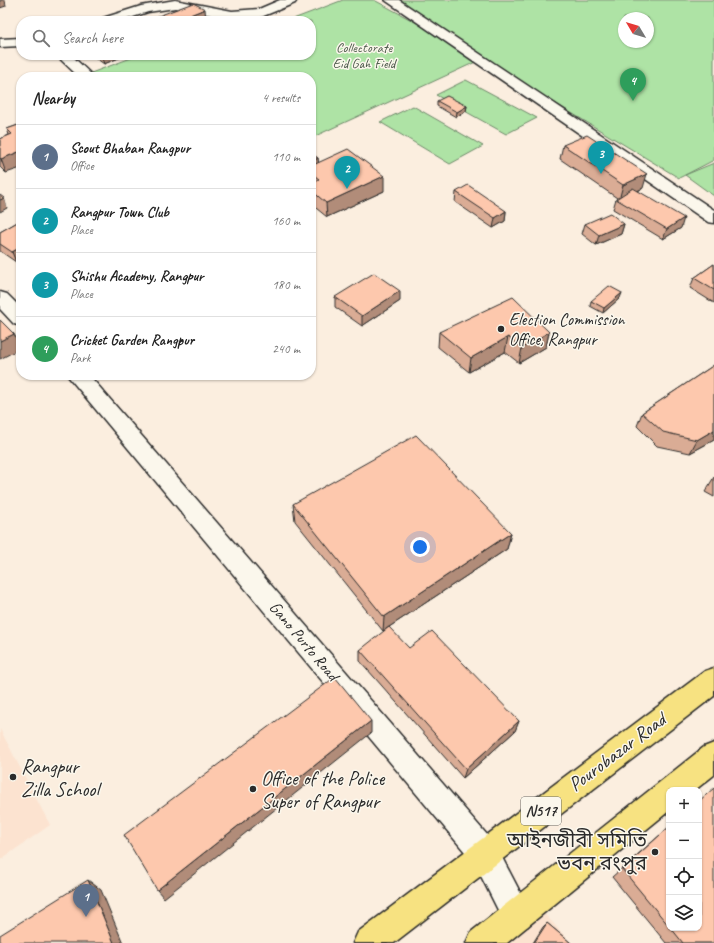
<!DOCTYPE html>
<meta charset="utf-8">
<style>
body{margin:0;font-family:Caveat,"Noto Sans Bengali",sans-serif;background:#f2f2f2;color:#222}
.controls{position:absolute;right:12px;bottom:12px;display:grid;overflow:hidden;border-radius:8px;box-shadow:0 1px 3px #0004}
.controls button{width:36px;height:36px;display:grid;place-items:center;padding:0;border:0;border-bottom:1px solid #e0e0e0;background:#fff;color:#222;font:20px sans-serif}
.compass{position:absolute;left:618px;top:12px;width:36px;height:36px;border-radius:50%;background:#fff;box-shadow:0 1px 3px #0004;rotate:308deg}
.you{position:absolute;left:420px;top:547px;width:14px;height:14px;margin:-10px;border:3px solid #fff;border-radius:50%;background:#1a73e8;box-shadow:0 0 0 6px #1a73e833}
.badge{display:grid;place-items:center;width:26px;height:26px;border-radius:50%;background:#2b2b2b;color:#fff;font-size:13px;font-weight:700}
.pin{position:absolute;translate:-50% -33px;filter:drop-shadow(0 1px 2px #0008)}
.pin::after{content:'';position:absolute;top:21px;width:14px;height:12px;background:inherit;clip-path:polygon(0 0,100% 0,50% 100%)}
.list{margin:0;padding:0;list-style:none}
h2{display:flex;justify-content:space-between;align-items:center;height:52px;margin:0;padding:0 16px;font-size:17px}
h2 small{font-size:13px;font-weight:400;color:#767676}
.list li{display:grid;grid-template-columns:26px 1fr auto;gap:12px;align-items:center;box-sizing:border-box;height:64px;padding:0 16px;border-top:1px solid #e0e0e0}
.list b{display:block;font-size:15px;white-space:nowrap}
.list p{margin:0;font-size:13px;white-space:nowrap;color:#767676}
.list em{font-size:13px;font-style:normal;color:#767676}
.icon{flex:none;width:22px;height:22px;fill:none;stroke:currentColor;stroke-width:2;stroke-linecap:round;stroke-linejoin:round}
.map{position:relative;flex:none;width:714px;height:943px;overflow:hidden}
.search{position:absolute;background:#fff;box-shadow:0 1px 3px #0004;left:16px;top:16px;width:300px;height:44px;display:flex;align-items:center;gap:10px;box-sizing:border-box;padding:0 14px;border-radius:16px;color:#767676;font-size:15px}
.panel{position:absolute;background:#fff;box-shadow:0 1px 3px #0004;left:16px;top:72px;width:300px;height:308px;border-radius:16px}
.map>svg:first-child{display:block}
</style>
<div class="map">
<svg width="714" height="943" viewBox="0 0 714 943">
<rect width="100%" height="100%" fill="#fbeedf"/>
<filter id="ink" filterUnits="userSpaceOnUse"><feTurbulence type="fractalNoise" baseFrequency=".025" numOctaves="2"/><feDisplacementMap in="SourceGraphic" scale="8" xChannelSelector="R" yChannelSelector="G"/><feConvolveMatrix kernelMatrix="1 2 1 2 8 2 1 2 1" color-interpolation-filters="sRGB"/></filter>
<g filter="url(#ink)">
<g fill="#fce3d0">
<path d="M0,729L50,825L0,860Z"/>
<path d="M539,908L566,937L561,943H507Z"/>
</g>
<g fill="#aee3a5" stroke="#6c8768" fill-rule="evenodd">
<path d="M343,0H374L462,47L386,0H714V160L685,175L714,163V196L685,175L679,178L482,59L311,138V77H96L91,73L139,55H311V21H288ZM624,18H648V42H624Z"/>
<path d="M466,80L537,118L506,134L436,95Z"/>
<path d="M413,106L483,146L450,164L380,122Z"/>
</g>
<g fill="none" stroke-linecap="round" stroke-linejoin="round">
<defs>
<g id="minor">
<path d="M175,0L232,11L259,9L280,0H297L295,3L261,17L232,19L175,8L148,12L121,21H101L103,18L141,6Z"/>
<path d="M385,0H399L714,210V223L708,222Z"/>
<path d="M21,38V46L0,47V39Z"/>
<path d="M56,55H71L94,77H79Z"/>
<path d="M0,292L7,294L21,308V326L14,324L0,309Z"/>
<path d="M67,375H89L495,844L532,915L528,926L517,930L506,926L475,864Z"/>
</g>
<g id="highway">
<path d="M714,668V696L394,943H353L358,932L705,671Z"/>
<path d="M714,743V775L695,790H669V811L507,943H466L471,932L704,747Z"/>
</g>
</defs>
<use href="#minor" stroke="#2b2b2b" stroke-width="3"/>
<use href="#highway" stroke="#2b2b2b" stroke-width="3"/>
<use href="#minor" fill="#fbf7ec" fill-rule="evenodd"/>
<use href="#highway" fill="#f7e281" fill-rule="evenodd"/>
</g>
<g fill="#daac95" stroke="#2b2b2b">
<path d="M92,55H126L104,64L93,56Z"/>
<path d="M437,101L467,106L466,111L456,117L437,106Z"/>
<path d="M21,124L6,173L0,167V139L9,135L7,129Z"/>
<path d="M563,145L643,188L638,191L681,228L663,239L613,209L616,199L617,198L560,159Z"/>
<path d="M311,154L318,158V162L384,191L327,217L311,204Z"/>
<path d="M456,192L506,211L505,221L493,228L455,202Z"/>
<path d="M21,220L16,262L0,251V232Z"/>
<path d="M585,224H624L621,234L596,245L582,234Z"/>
<path d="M714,264V303L690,288L694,278Z"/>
<path d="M335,297L400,301L362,326L335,307Z"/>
<path d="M620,298L603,313L590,306L591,301Z"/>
<path d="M439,332H549L546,347L519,363L505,352L469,372L438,347Z"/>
<path d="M714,365V440L690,453L657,446L637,426L642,413Z"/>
<path d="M714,477V497L705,492Z"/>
<path d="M293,504L511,533L507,549L383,631L295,521Z"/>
<path d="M409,648L519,721L515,731L463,778L360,661V650Z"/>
<path d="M669,827V928H699L714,943H666L612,877Z"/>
<path d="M547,923L571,943H533L543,927Z"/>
</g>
<g fill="#b18c79" stroke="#2b2b2b">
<path d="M0,0H5L6,6L0,8Z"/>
<path d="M205,9L206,21H175Z"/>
<path d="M101,55H126L104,64Z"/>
<path d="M467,106L466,111L456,117L457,112Z"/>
<path d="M21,151V168L6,173L1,159Z"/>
<path d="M318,158L319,168L311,172V162Z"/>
<path d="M647,174L643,188L619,200L623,185Z"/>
<path d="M384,176V191L327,217L326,203Z"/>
<path d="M4,198L7,208L0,212V200Z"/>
<path d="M506,211L505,221L493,228L495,218Z"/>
<path d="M684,218L681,228L663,239L667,229Z"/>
<path d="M624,224L621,234L596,245L599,235Z"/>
<path d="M21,247V259L16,262L12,252Z"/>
<path d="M400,291V301L362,326V316Z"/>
<path d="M622,293L620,298L603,313L604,308Z"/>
<path d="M549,332L546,347L519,363L522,348Z"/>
<path d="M14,334L21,348L0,359V341Z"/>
<path d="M508,337L505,352L469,372L471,358Z"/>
<path d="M714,430V440L690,453L697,440Z"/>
<path d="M511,533L507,549L383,631L384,617Z"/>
<path d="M371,721V733L164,898L157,890Z"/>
<path d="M519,721L515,731L463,778L466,769Z"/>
<path d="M88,880L101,890L123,943H114Z"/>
</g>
<g fill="#fdc8ad" stroke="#2b2b2b">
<path d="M193,3L205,9L175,21H145Z"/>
<path d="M447,96L467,106L457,112L437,101Z"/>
<path d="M21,124V151L1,159L0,158V139L12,134L7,129Z"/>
<path d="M587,135L647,174L623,185L563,145Z"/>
<path d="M348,149L384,176L326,203L311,190V183L319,179L311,173V166Z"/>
<path d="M311,154L318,158L311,162Z"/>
<path d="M468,185L506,211L495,218L456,192Z"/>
<path d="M633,188L684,218L667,229L616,199Z"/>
<path d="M0,195L4,198L0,200Z"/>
<path d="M610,213L624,224L599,235L585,224Z"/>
<path d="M21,220V247L12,252L0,244V232Z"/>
<path d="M714,264V290L694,278Z"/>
<path d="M374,273L400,291L362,316L335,297Z"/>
<path d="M609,286L622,293L604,308L591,301Z"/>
<path d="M513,297L549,332L522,348L508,337L471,358L439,332Z"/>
<path d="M0,320L14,334L0,341Z"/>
<path d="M714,365V430L697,440L663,432L642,413Z"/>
<path d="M416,435L511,533L384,617L293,504Z"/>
<path d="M389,627L409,648L432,631L519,721L466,769L360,650Z"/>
<path d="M335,677L371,721L157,890L124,835Z"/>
<path d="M714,788V943H683L671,928H699V801Z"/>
<path d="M669,827V926L622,869Z"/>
<path d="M88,880L114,943H0V935Z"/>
<path d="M547,923L571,943H534Z"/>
</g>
</g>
<g fill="#2b2b2b" stroke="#fbf7ec" stroke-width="1.5">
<circle cx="501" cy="329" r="4"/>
<circle cx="13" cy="777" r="4"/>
<circle cx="253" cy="789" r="4"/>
<circle cx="655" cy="852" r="4"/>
</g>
<g text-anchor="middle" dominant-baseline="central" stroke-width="3" stroke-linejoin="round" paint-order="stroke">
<g font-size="14" fill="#4c594a" stroke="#fbf7ec">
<text x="364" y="47">Collectorate<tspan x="364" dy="16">Eid Gah Field</tspan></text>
</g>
<rect fill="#fbf7ec" stroke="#696865" stroke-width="1" x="521" y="797" width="40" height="28" rx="3"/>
<g font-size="16" font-weight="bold" fill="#2b2b2b">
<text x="541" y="811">N517</text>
</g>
<g font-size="17" fill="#2b2b2b" stroke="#fbf7ec" text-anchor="start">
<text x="509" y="319">Election Commission<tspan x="509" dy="20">Office, Rangpur</tspan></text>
</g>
<g font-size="17" fill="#2b2b2b" stroke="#fbf7ec">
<text transform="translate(304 641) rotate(50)">Gano Purto Road</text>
</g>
<g font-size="20" fill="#2b2b2b" stroke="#fbf7ec">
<text transform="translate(617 752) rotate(-37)">Pourobazar Road</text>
</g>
<g font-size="20" fill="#2b2b2b" stroke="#fbf7ec" text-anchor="start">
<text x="21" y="766">Rangpur<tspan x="21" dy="23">Zilla School</tspan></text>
<text x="261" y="778">Office of the Police<tspan x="261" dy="23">Super of Rangpur</tspan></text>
<text x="647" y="840" text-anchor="end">আইনজীবী সমিতি<tspan x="647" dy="23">ভবন রংপুর</tspan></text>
</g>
</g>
</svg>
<div class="controls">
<button>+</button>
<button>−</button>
<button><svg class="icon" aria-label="locate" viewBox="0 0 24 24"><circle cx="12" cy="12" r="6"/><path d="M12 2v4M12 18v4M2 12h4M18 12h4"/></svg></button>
<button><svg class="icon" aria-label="layers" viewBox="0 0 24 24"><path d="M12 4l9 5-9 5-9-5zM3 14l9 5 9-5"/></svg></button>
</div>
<svg class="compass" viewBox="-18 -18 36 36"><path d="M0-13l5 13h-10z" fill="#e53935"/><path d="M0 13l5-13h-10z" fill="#767676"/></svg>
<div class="you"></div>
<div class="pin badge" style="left:86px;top:917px;background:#5c6f8a">1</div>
<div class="pin badge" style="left:347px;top:189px;background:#0f9aa8">2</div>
<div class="pin badge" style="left:601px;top:174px;background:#0f9aa8">3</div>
<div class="pin badge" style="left:633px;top:101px;background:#2e9e5b">4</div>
<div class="search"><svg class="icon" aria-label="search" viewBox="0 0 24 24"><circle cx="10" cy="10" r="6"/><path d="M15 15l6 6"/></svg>Search here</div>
<section class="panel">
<h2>Nearby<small>4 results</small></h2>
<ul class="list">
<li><span class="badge" style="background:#5c6f8a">1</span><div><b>Scout Bhaban Rangpur</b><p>Office</p></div><em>110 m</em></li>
<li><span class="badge" style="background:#0f9aa8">2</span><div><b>Rangpur Town Club</b><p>Place</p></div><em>160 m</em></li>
<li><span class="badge" style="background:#0f9aa8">3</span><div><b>Shishu Academy, Rangpur</b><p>Place</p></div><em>180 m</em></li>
<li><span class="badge" style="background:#2e9e5b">4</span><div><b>Cricket Garden Rangpur</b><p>Park</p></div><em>240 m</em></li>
</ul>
</section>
</div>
